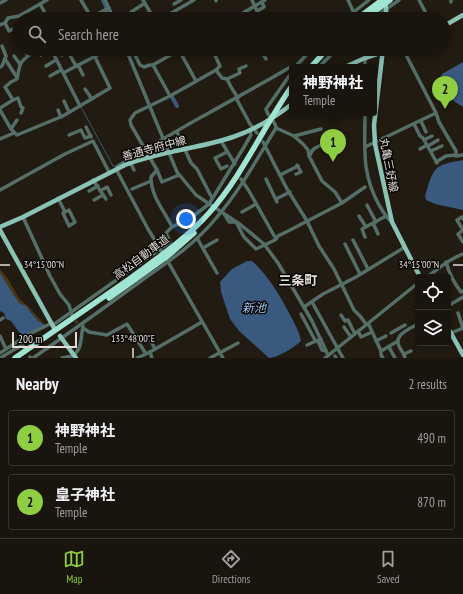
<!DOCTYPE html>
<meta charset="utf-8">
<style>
body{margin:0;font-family:"PT Sans Narrow","Noto Sans JP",sans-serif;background:#26211b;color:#f1f3f6}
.controls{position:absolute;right:12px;bottom:12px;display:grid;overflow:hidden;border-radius:4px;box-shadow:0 2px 6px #0003}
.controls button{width:36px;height:36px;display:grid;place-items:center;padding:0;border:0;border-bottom:1px solid #37332e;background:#19140d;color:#f1f3f6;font:20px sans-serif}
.scale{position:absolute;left:12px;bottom:10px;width:65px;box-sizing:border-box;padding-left:4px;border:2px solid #e2ddd7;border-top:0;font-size:11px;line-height:14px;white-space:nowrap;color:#e2ddd7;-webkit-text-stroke:3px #080604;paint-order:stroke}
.you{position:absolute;left:186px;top:219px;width:14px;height:14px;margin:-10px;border:3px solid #fff;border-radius:50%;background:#1a73e8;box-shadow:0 0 0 6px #1a73e833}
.badge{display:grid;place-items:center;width:26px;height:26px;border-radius:50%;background:#8fcd42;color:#111;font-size:13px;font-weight:700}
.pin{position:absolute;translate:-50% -33px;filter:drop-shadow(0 1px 2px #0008)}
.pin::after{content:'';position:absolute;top:21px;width:14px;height:12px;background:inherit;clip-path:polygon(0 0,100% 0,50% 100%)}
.popup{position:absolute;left:289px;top:64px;width:88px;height:52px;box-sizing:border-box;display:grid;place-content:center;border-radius:4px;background:#19140d;filter:drop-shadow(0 1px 3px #0005);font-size:13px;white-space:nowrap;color:#9f9e9d}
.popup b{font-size:15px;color:#f1f3f6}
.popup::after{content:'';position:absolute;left:50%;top:100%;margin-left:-8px;border:8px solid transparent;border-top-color:#19140d}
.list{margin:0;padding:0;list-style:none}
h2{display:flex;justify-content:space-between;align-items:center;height:52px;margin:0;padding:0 16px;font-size:17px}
h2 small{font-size:13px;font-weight:400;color:#9f9e9d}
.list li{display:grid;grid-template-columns:26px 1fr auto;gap:12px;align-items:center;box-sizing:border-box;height:56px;margin:0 8px 8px;padding:0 8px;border:1px solid #37332e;border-radius:4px}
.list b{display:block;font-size:15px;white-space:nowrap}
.list p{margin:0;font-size:13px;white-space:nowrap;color:#9f9e9d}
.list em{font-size:13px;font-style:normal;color:#9f9e9d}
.icon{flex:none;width:22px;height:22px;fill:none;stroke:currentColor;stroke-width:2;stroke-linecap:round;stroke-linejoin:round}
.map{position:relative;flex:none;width:463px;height:358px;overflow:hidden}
.search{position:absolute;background:#19140d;box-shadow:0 2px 6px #0003;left:12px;right:12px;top:12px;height:44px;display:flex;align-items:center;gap:10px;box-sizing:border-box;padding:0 14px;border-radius:22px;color:#9f9e9d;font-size:15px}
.sheet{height:180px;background:#19140d}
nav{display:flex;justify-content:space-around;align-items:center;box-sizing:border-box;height:56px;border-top:1px solid #37332e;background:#19140d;font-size:11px;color:#9f9e9d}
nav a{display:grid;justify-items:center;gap:2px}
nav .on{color:#8fcd42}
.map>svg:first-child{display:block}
</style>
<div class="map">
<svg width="463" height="358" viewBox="0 0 463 358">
<rect width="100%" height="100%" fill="#211b11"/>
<path fill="#4d3711" d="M0,269L8,279L20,300L27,305L45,325L38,321L30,310L19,303L0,273Z"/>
<g fill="#3a597f">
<path d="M463,62V107C450,98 436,92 442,74Z"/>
<path d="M463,160V210L435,204L426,200L425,196C434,167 433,165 463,160Z"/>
<path d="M247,261H252C270,276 289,311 299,333L301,341C293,348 279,357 269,358L239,331L230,319L221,292L220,282L232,269Z"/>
<path d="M0,273L19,303L26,306L38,321L45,325L22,336L11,321L6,319L4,313L0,311Z"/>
</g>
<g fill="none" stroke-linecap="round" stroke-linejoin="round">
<path stroke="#3a597f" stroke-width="1" d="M81,107L113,166H116"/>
<g stroke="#3a597f" stroke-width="4">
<path d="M103,0L108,11"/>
<path d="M172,97L177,106"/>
</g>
<g stroke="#3e382f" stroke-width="3.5" stroke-dasharray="3.5 2" stroke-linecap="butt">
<path d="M317,49L323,60"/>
<path d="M301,64L303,67"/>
<path d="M73,316L77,323"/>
</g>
<g stroke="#546e68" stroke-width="3.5">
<path d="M81,0L91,17L89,19"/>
<path d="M105,0L114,19"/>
<path d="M143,0L154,19"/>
<path d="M216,0V1"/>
<path d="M252,0L257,11L264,7L262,2"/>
<path d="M348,0L354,13"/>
<path d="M419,0L429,19"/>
<path d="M451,2V0"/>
<path d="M0,3L6,0"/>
<path d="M40,4L48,18"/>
<path d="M174,4L181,0"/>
<path d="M105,10L111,19"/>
<path d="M246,11L250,19"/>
<path d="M131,12L145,3"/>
<path d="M91,17L109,8"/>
<path d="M135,19L150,12"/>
<path d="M161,19L194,0"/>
<path d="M233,19L265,0"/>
<path d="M345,19L369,0"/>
<path d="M372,19L399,0"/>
<path d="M5,23L9,31L19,26"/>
<path d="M0,25L5,23L8,18L19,16L47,0"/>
<path d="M23,49L28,56"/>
<path d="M51,49L80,106"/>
<path d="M126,49L177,172L196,195L241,225L264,244L278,263L312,321L328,355"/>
<path d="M132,49L140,65L144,67L150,65H153L181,49"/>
<path d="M212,49L220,66L216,70L170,96L135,113L130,120L131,125L157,170L151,177C151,197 164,210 172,227L192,217L209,204L244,147L251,135L250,130"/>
<path d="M260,49L266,59"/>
<path d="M403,49L436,113L439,122L456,151V156L463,155"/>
<path d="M67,50L76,66"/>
<path d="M179,50L196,81"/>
<path d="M41,55L51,49"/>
<path d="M62,55L68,52"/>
<path d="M14,56L20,64"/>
<path d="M5,59L16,76L17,77"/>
<path d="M78,65L83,75"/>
<path d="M153,65L170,96"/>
<path d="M46,66L56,60"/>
<path d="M0,67L2,66L6,56L2,46"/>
<path d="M295,67L312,49"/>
<path d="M319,67L337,49"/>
<path d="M365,67V49"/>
<path d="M216,70L222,78L227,79L231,87L238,98"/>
<path d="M63,73L109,49"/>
<path d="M50,76L61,70"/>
<path d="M227,79L240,73L239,69L246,66"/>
<path d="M85,89L92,99"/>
<path d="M236,98L250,124L257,133"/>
<path d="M13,100L18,98L21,107L23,108L21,113"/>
<path d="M64,101L69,112"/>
<path d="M0,108L13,100L5,87L11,82L17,79C21,57 21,62 38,49"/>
<path d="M0,110L11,129L17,135L63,116L110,88L95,57"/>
<path d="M58,110L61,117"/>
<path d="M365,113C365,148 361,172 379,205C383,211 386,218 392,222"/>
<path d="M421,121L426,132"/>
<path d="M414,124L420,136L423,138L437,163"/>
<path d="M86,127L91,137"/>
<path d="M276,128L294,136L303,144L308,150L309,156L322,181L335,192L342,203"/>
<path d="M11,129L17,120"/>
<path d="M177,132L191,163L197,169L212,198"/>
<path d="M69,135L81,130L85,138L91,136"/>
<path d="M294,136L321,129"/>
<path d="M0,139L14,133"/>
<path d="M424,140L432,136"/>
<path d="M221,141L235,164"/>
<path d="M263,142L287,189L307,221L319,246L334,269L354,310L360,316L366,324L369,325L381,351V355L383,358"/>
<path d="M428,146L438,140"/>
<path d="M365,147L436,113"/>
<path d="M420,149L427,145"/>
<path d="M431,151L442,146"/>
<path d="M310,155C312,147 320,146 327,143"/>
<path d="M130,162L134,170"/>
<path d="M436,162L446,156L456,155"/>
<path d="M227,166L221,169L215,158L227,152"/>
<path d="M157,170L162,182L179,175"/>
<path d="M296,174L301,172L297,165"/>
<path d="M280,175L298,166"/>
<path d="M241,179L249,191L276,239"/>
<path d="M266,179L277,202"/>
<path d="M93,180L106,199"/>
<path d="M132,189L151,181"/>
<path d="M0,190L65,154L93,141L109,172"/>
<path d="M89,191L98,186"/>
<path d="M100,191L107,187L111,195"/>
<path d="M58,198L65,212L63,213L69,226L75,222L69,210L65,212"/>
<path d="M276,199L290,192"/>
<path d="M94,200L103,195"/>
<path d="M367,205L376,222"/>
<path d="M242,212L256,204"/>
<path d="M225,215L229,222H236L244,237L256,249L275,240L278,236L290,230L342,203L365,187"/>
<path d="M359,216L366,227"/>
<path d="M23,217L50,276L60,294L69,305L72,315"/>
<path d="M373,223L378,234"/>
<path d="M463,230L457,220L462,217L463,219"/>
<path d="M463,230L458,234L463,242"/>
<path d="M365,237L362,229L386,216"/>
<path d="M197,238L217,273"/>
<path d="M353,240L368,269"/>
<path d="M345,244L360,274"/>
<path d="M203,248L217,240"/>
<path d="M162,252L148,229L116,169L118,166C147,149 177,130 207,114C235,98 264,83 292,66H296"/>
<path d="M167,260L223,358"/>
<path d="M446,262C449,273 454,283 461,292L463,291"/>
<path d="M427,277C440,268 447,260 463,254"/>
<path d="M312,302L343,358"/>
<path d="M448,306L463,297"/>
<path d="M304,307L323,294L356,277L405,247"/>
<path d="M458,313L463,328"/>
<path d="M301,314L315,340L316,341L321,339"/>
<path d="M341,315L345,321L348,320L355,334"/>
<path d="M0,320L3,318"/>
<path d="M53,325L170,242L166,233L172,227"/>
<path d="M344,327L351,337"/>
<path d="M83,328L89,332L107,335L127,324L146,354"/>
<path d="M358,331L361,337L372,332"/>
<path d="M391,333L405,325"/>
<path d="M451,333L463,328"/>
<path d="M0,336L6,349"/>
<path d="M151,341L155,349"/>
<path d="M318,341L322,350L326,351"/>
<path d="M376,341L386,336"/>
<path d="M307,345L316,341"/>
<path d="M389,347L395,358"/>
<path d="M24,348L20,340L23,337L52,323"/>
<path d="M381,351L398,341"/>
<path d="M150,352L152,358"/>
<path d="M0,353L20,340"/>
<path d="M404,354L411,351"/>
<path d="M335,356L336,358"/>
<path d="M30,357L31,358"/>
<path d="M0,358L22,345"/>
<path d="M33,358C71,332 108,305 145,278C171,260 197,242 217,217C240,190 257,159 276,128C276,121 267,116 266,109L292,72"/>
<path d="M62,358C66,357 72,357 75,354C82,348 81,335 83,326"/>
<path d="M137,358L150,352L202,322"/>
<path d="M210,358L238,343"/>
<path d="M325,358L418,283"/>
<path d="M405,358C404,352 399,349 398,343C396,334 411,328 418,324"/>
</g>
<g stroke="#8ac3b5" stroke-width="4.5">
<path d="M385,0L387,19"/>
<path d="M444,26L463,15"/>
<path d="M383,49L374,125L375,144L392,222L420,277"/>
<path d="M345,67L365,58L392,49"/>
<path d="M0,227L23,217L125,165C159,151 198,149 233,137C254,130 274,118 292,104"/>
<path d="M0,230L54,328"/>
<path d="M448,328L463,355"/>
<path d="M60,336L76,358"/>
</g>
<g stroke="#a0e4d4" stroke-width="5.5">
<path d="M357,19L382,0"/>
<path d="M364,19L390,0"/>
<path d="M311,67L327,49"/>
<path d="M109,298L169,255L194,233"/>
<path d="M15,358C53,332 90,306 128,280C156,259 186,239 209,213C243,175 263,127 292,86"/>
</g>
</g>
<path fill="none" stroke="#e2ddd7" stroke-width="1.5" d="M0,265H10M453,265H463M133,348V358"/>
<g text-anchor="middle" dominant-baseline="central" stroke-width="3" stroke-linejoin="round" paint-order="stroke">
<g font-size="11" fill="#e2ddd7" stroke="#080604">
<text transform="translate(154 148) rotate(-15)">善通寺府中線</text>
<text transform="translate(389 165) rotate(79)">丸亀三好線</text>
<text transform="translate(141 257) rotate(-37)">高松自動車道</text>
</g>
<g font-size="12" font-style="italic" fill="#9bc3f3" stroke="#080604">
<text x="254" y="307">新池</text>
</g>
<g font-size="13" font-weight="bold" fill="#e2ddd7" stroke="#080604">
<text x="298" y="280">三条町</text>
</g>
</g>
<g font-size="10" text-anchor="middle" fill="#e2ddd7" stroke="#080604" stroke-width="3" stroke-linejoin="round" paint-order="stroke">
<text x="44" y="268">34°15'00"N</text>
<text x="419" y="268">34°15'00"N</text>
<text x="133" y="342">133°48'00"E</text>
</g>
</svg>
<div class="controls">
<button><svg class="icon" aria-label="locate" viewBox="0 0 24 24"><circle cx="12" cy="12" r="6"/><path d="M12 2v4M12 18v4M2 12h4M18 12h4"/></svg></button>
<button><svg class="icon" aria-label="layers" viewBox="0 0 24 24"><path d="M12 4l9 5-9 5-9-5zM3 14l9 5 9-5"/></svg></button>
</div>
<div class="scale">200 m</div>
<div class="you"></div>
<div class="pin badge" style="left:333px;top:162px">1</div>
<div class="popup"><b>神野神社</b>Temple</div>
<div class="pin badge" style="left:445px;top:109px">2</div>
<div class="search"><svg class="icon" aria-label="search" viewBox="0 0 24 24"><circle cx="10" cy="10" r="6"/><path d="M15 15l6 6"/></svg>Search here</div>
</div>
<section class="sheet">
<h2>Nearby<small>2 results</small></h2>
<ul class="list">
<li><span class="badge">1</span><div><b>神野神社</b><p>Temple</p></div><em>490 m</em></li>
<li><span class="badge">2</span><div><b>皇子神社</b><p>Temple</p></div><em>870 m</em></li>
</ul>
</section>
<nav>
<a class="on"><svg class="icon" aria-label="map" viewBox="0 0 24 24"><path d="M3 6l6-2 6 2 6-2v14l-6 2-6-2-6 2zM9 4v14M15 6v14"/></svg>Map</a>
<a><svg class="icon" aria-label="directions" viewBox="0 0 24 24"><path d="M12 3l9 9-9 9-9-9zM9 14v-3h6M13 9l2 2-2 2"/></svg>Directions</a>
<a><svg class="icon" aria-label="saved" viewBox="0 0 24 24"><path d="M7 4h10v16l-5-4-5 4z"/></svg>Saved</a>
</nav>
